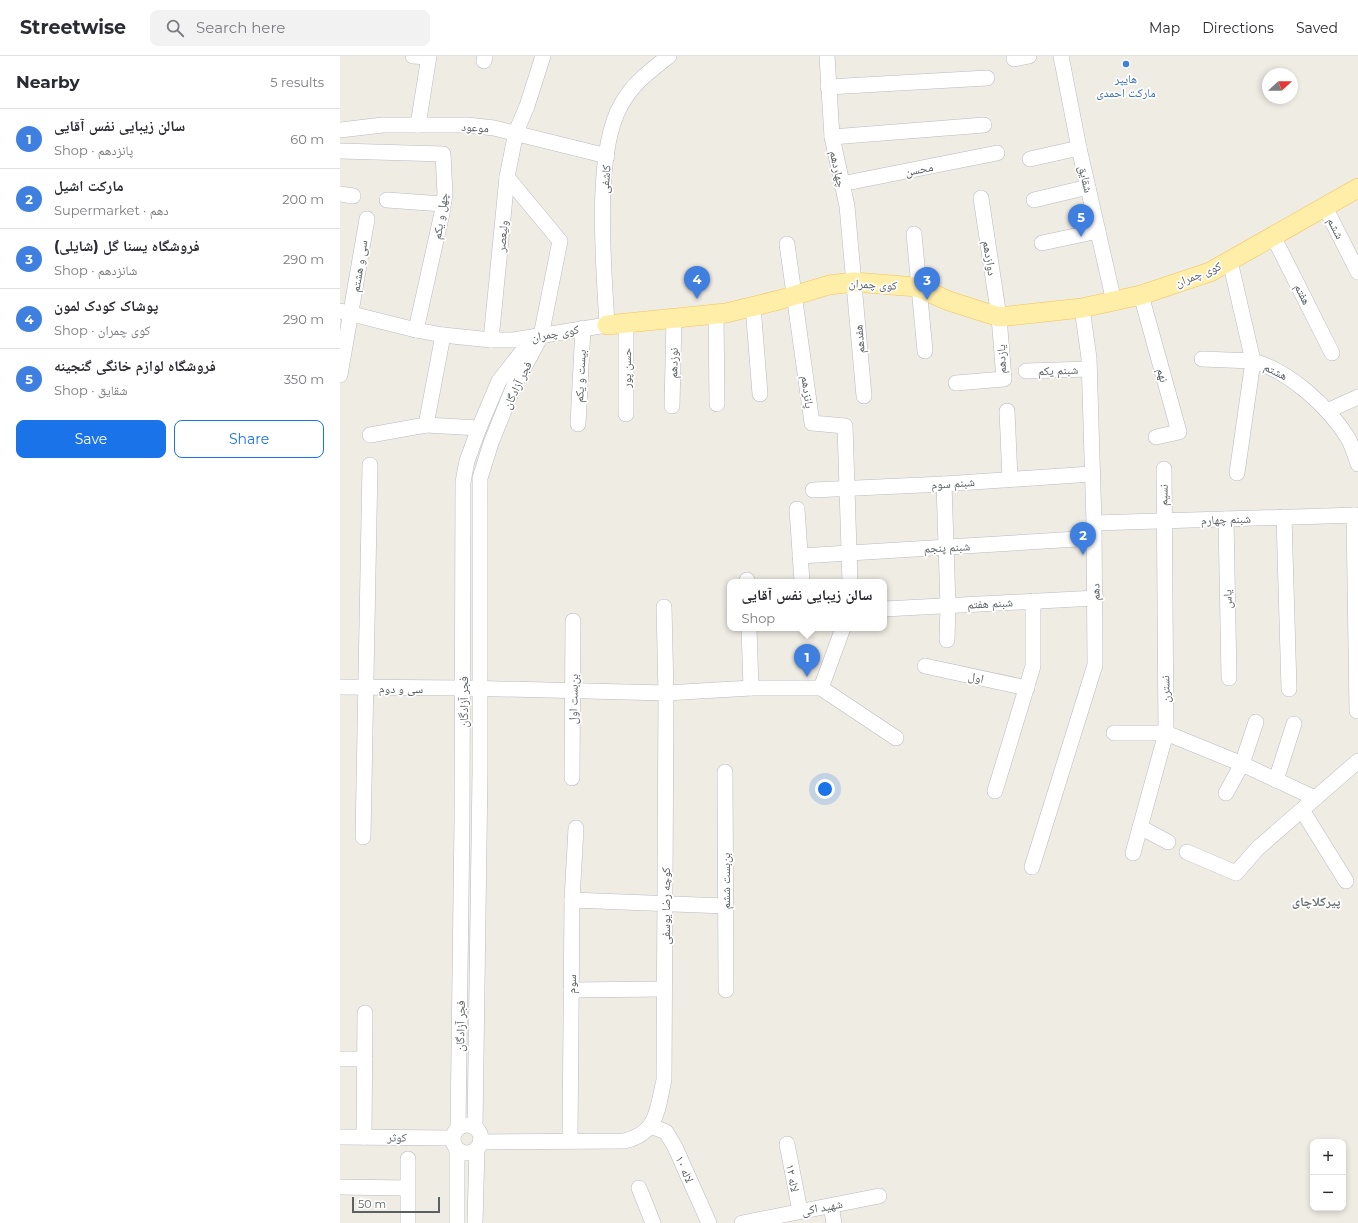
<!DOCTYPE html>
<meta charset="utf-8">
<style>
body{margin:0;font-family:Montserrat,"Noto Naskh Arabic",sans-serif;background:#f2f2f3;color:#2b2b33}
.controls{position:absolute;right:12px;bottom:12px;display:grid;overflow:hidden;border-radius:8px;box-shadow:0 2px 6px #0003}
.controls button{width:36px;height:36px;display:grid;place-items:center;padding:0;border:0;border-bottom:1px solid #e1e1e2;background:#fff;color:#2b2b33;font:20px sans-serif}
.compass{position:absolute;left:922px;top:12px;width:36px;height:36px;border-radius:50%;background:#fff;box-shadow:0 2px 6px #0003;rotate:69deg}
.scale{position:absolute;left:12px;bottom:10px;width:88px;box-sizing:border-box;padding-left:4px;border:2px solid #5b6064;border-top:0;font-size:11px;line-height:14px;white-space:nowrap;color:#5b6064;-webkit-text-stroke:3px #fff;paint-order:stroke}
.you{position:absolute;left:485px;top:733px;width:14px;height:14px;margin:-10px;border:3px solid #fff;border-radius:50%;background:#1a73e8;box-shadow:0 0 0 6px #1a73e833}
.badge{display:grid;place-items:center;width:26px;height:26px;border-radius:50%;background:#1a73e8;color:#fff;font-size:13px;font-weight:700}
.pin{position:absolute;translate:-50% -33px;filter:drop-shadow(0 1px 2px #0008)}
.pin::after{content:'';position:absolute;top:21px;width:14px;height:12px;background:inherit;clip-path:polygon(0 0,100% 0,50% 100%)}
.popup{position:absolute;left:387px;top:523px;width:160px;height:52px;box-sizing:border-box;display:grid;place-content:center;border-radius:8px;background:#fff;filter:drop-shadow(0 1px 3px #0005);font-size:13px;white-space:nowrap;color:#7c7c81}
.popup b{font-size:15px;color:#2b2b33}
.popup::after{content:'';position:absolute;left:50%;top:100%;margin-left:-8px;border:8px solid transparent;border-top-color:#fff}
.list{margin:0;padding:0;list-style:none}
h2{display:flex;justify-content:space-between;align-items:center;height:52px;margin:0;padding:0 16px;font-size:17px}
h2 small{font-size:13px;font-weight:400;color:#7c7c81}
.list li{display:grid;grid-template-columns:26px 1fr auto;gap:12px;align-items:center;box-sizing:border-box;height:60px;padding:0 16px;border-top:1px solid #e1e1e2}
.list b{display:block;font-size:15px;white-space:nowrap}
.list p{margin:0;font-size:13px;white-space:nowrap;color:#7c7c81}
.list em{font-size:13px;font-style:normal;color:#7c7c81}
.actions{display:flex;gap:8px;padding:12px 16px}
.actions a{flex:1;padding:9px 0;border:1px solid #1a73e8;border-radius:8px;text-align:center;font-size:14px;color:#1a73e8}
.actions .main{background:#1a73e8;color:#fff}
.icon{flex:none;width:22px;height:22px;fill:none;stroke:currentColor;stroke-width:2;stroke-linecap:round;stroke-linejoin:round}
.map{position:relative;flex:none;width:1018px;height:1167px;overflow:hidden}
header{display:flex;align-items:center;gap:24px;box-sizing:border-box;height:56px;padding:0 20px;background:#fff;border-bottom:1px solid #e1e1e2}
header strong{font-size:19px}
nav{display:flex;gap:22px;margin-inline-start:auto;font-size:14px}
.search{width:280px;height:36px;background:#f2f2f3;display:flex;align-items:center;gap:10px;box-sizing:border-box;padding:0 14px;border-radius:8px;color:#7c7c81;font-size:15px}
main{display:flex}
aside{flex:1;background:#fff}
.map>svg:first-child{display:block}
</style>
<header>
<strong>Streetwise</strong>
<div class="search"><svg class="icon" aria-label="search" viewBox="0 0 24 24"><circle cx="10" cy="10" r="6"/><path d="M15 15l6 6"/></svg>Search here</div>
<nav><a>Map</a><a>Directions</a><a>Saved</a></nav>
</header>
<main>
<aside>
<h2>Nearby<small>5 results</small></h2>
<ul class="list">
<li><span class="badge" style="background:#3f7fe0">1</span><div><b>سالن زیبایی نفس آقایی</b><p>Shop · پانزدهم</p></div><em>60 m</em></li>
<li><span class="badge" style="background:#3f7fe0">2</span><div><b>مارکت اشیل</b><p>Supermarket · دهم</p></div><em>200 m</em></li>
<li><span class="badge" style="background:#3f7fe0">3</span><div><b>فروشگاه یسنا گل (شایلی)</b><p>Shop · شانزدهم</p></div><em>290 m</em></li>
<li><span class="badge" style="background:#3f7fe0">4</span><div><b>پوشاک کودک لمون</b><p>Shop · کوی چمران</p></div><em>290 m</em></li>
<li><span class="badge" style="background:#3f7fe0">5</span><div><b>فروشگاه لوازم خانگی گنجینه</b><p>Shop · شقایق</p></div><em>350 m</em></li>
</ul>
<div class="actions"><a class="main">Save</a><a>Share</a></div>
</aside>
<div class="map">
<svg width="1018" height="1167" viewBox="0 0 1018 1167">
<rect width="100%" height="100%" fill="#eeece3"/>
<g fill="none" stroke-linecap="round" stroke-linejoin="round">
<defs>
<g id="minor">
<path d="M73,0L88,1"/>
<path d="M487,0L492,81L507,150L524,340"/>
<path d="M721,0L739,92L774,246"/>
<path d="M674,3L689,0"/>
<path d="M144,5L145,0"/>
<path d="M488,31L647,22"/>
<path d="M78,69L89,0"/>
<path d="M0,74L43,69H127L154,72L267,100"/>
<path d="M492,81L644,69"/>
<path d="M0,95L103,98L105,138L102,157L76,274"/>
<path d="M690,103L739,92"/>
<path d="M501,128L657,97"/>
<path d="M0,138L13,140"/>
<path d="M47,144L103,148"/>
<path d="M694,144L748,131"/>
<path d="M985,151L1018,216"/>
<path d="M574,178L585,295"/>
<path d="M933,180L992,297"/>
<path d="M702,187L758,175"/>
<path d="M447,188L472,367L505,370L510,526"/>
<path d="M890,205L913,305C949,315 988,350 1008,382C1012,389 1015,399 1018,408"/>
<path d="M801,239L839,376L816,381"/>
<path d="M413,250L420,338"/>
<path d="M0,255L76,274L103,279L151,284H173L267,269C264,212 253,98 281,49C292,28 311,14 329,0"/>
<path d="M376,258L377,348"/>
<path d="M151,284L167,121L176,76L187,50L203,0"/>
<path d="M862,303L913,305L897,417"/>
<path d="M686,315L749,313"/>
<path d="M0,319L27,163"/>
<path d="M616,327L664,323L659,261L641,142"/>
<path d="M332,350L334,263"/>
<path d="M667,355L670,423"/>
<path d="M987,355L1018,341"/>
<path d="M286,358V267"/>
<path d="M238,368L243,272"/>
<path d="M86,369L139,372"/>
<path d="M30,379L86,369L103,279"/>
<path d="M604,428L608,550L607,584"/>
<path d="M473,434L604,428L752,418"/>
<path d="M457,453L462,526"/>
<path d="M1014,459L1017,655"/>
<path d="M944,461L949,633"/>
<path d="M886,463L889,622"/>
<path d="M754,467L1018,459"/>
<path d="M460,500L754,482"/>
<path d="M407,524V526"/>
<path d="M324,551L326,637L411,632H481L556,682"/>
<path d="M544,553L756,542"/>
<path d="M409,572L411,632"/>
<path d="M585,610L687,632"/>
<path d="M0,631L123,632L326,637L324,1024C317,1054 318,1077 284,1085L140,1086"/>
<path d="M481,632L503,572"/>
<path d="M774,677H826L902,708L975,742"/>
<path d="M385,716L386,934"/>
<path d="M232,722L233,565"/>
<path d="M936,724L954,668"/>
<path d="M655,735L693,610V545"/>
<path d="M886,737L902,708L916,666"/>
<path d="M962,754L1006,825"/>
<path d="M800,771L828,786"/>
<path d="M23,781L30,409"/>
<path d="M847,796L896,817L918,792L1018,705"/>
<path d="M793,797L826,677L824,413"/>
<path d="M692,811L755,609L754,467L749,302L742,252"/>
<path d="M232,844L385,850"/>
<path d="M231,934L324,933"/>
<path d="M0,1003H25"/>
<circle cx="127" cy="1083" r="14"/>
<path d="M311,1070L326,1076L335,1091L369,1167"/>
<path d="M118,1072L122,764L123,426L127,405L139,372L159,325L181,297L194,286"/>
<path d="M135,1072L140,716V422L151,387L173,332L201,280L220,185L167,121"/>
<path d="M0,1081L113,1082"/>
<path d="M24,1081L25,957"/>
<path d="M230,1084L232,844L236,772"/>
<path d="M447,1088L460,1155"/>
<path d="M117,1093V1167"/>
<path d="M0,1131L67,1132"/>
<path d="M299,1132L313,1167"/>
<path d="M491,1150L494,1167"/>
<path d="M68,1167V1103"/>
<path d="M135,1167L137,1092"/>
<path d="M402,1167L539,1140"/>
</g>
<path id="major" d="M267,269L386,257L439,244L489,229L514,226L577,231L609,245L659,261L742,252L801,239L870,216L1018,132"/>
</defs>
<use href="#minor" stroke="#b8bbc0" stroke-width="16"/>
<use href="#major" stroke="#f5c356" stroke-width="20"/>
<use href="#minor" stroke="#fff" stroke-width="15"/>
<use href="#major" stroke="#ffeea8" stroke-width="19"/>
</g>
<circle fill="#3f7fe0" stroke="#fff" stroke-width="1.5" cx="786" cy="8" r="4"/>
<g text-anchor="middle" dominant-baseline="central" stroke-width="3.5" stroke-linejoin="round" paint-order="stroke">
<g font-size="12" fill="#366cbe" stroke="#fff">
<text x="786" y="22">هایپر<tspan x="786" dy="14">مارکت احمدی</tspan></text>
</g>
<g font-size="12" fill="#5b6064" stroke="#fff">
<text transform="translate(135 71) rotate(3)">موعود</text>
<text transform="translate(498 113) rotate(78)">چهاردهم</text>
<text transform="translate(579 113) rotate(-11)">محسن</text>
<text transform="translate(265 123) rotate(-86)">کاشفی</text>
<text transform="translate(746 123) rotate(77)">شقایق</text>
<text transform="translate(100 160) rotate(-81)">چهل و یکم</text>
<text transform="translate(996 172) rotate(63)">ششم</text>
<text transform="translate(162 180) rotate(-85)">ولیعصر</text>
<text transform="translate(650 202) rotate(81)">دوازدهم</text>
<text transform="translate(19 210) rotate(-81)">سی و هشتم</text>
<text transform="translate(858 218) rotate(-22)">کوی چمران</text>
<text transform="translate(533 228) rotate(3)">کوی چمران</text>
<text transform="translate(963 238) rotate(63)">هفتم</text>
<text transform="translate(215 277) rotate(-10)">کوی چمران</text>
<text transform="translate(519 283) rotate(-95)">هفدهم</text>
<text transform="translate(661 303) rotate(-92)">یازدهم</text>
<text transform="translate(333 307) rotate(-89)">نوزدهم</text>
<text transform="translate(286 312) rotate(-90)">حسن پور</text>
<text transform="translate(718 314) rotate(-2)">شبنم یکم</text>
<text transform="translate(936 315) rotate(27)">هشتم</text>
<text transform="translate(823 319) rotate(74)">نهم</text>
<text transform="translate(240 320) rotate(-87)">بیست و یکم</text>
<text transform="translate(177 329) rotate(-64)">فجر آزادگان</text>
<text transform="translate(468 336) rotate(83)">پانزدهم</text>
<text transform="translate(613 427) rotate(-4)">شبنم سوم</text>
<text transform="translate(823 439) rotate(-89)">نسیم</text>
<text transform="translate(886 463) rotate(-2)">شبنم چهارم</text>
<text transform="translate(607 491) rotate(-3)">شبنم پنجم</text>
<text transform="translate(755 536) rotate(-91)">دهم</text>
<text transform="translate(887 543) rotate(-91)">یاس</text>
<text transform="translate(650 547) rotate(-3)">شبنم هفتم</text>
<text transform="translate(636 621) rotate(12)">اول</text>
<text x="61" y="632">سی و دوم</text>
<text transform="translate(825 633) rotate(-91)">نسترن</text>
<text transform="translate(233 643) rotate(-89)">بن‌بست اول</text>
<text transform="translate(123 646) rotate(-90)">فجر آزادگان</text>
<text transform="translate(385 825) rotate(-90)">بن‌بست ششم</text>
<text transform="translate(325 850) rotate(-90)">کوچه رضا یوسفی</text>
<text transform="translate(231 928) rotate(-90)">سوم</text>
<text transform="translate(120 970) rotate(-89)">فجر آزادگان</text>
<text transform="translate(57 1081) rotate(1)">کوثر</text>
<text transform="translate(345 1113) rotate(66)">لاله ۱۰</text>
<text transform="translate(453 1122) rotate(79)">لاله ۱۲</text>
<text transform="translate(482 1151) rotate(-11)">شهید اکی</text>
</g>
<g font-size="13" font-weight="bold" fill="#6c7276" stroke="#fff">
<text x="976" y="845">پیرکلاچای</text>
</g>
</g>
</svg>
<div class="controls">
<button>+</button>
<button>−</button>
</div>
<svg class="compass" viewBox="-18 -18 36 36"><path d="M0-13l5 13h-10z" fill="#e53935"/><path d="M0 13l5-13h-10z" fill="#7c7c81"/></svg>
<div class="scale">50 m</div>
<div class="you"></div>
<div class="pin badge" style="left:467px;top:621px;background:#3f7fe0">1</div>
<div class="popup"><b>سالن زیبایی نفس آقایی</b>Shop</div>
<div class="pin badge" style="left:743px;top:499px;background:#3f7fe0">2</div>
<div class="pin badge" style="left:587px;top:244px;background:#3f7fe0">3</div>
<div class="pin badge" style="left:357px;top:243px;background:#3f7fe0">4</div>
<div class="pin badge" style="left:741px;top:181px;background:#3f7fe0">5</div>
</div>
</main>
